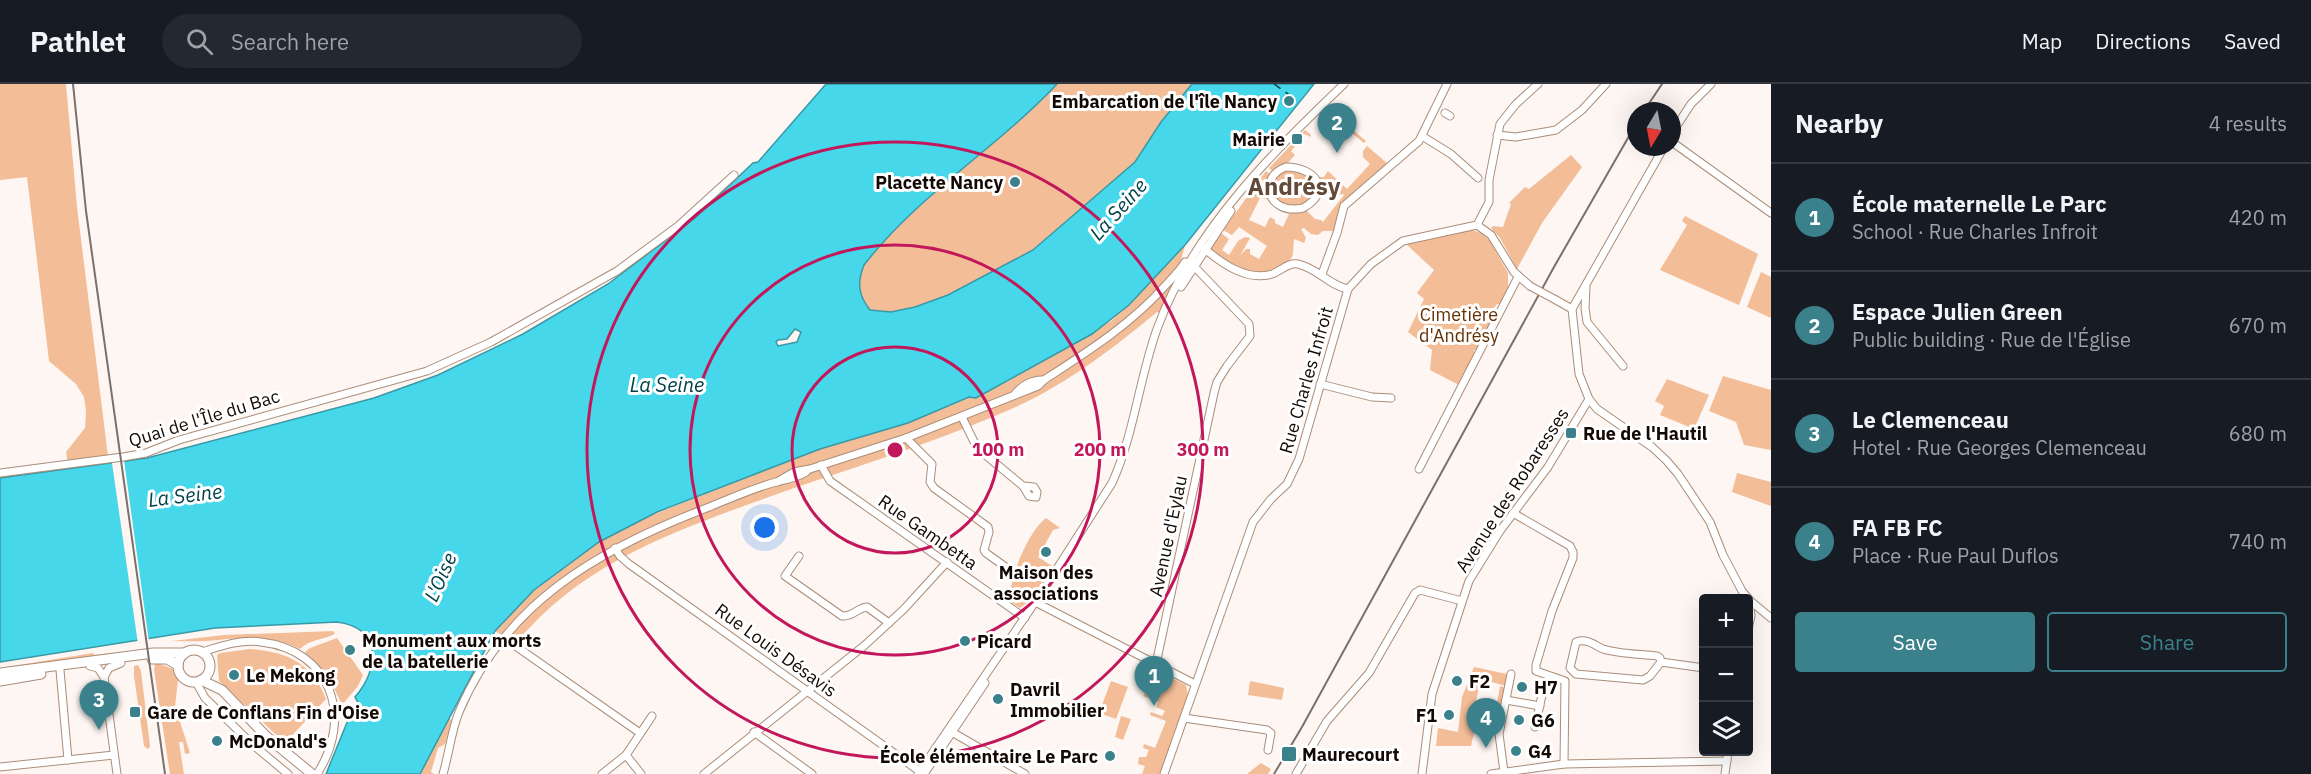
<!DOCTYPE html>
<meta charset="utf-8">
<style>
body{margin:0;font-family:"IBM Plex Sans",sans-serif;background:#242831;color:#f1f3f6}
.controls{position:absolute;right:18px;bottom:18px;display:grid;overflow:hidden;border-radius:6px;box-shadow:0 6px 24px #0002}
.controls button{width:54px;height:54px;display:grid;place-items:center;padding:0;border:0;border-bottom:2px solid #363941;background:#171b24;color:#f1f3f6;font:30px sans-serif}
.compass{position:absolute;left:1627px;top:18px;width:54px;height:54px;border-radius:50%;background:#171b24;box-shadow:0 6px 24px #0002;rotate:190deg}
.you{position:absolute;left:765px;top:444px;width:21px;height:21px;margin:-15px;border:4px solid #fff;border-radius:50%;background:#1a73e8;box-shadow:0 0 0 9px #1a73e833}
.badge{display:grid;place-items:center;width:39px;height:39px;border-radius:50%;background:#3b818c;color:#fff;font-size:20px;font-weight:700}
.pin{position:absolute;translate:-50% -50px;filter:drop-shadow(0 2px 3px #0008)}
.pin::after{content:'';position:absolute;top:32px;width:21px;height:18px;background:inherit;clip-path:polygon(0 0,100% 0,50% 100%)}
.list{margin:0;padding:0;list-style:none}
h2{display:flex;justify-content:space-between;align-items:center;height:78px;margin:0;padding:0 24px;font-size:26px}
h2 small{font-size:20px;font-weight:400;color:#9ea1a6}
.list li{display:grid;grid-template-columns:39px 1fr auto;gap:18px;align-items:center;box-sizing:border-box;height:108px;padding:0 24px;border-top:2px solid #363941}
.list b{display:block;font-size:22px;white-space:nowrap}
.list p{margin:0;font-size:20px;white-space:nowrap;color:#9ea1a6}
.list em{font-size:20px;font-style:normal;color:#9ea1a6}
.actions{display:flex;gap:12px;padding:18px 24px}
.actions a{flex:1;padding:14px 0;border:2px solid #3b818c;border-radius:6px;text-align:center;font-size:21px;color:#3b818c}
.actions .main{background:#3b818c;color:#fff}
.icon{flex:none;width:33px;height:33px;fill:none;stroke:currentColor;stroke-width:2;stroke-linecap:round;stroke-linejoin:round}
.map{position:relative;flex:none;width:1771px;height:690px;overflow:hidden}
header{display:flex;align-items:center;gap:36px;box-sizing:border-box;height:84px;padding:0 30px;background:#171b24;border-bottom:2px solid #363941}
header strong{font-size:28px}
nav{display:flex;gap:33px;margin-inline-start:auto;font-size:21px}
.search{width:420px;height:54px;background:#242831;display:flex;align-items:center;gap:15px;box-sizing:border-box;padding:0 21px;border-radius:33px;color:#9ea1a6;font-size:22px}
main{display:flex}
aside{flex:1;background:#171b24}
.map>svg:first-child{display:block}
</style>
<header>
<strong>Pathlet</strong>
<div class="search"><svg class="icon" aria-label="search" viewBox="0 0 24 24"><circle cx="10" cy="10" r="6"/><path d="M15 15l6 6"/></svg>Search here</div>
<nav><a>Map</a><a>Directions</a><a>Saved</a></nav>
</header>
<main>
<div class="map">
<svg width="1771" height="690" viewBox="0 0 1771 690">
<rect width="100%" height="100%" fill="#fdf6f2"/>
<g fill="#f3bd97">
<path d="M0,0H66L77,123L109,380L69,386L66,368L85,344L86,327L84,313L76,300L49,277L27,93L0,96Z"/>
<path d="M1057,0H1192L1161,38L1135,78L1033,166L948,211L915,223L891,228L870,226C860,213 855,198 863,183C869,170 883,159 893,148C944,95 1006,54 1057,0Z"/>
<path d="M1326,23L1366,57L1364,59L1327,29Z"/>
<path d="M1305,46L1311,51L1310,53L1305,50L1291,67L1295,71L1286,81L1274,89L1269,84Z"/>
<path d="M1367,62L1388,80L1342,119L1336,147H1323L1318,151L1311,150L1304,144L1301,145L1306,154L1304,159L1294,155C1293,162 1294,168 1292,173C1289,178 1285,179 1281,182C1255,197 1233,180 1212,167L1211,164L1221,149L1229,155L1222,166L1229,171L1238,157L1245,153L1250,154L1240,172L1246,165H1250V170L1259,175L1267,162L1239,143L1232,151L1223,146L1266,87L1272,92L1269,115L1260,114L1249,136L1265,143L1270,133L1275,136V139L1283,143L1289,130L1279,125L1280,124L1306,126L1315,135L1321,136L1323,138L1344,111L1343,110L1331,112L1326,103L1332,97L1331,95L1322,100L1320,93H1324L1328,87L1347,105L1370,80L1363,73V67Z"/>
<path d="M1571,71L1582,83L1542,139L1517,185L1500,154L1491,144L1493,142L1503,143L1511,120L1509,119L1525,103L1529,105Z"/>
<path d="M1297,86L1315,97C1316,110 1313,114 1303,123L1282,121L1272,111L1273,98L1283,87Z"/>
<path d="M1685,132L1758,170L1739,221L1660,186L1687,141L1682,137Z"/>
<path d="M1470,145L1483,150L1490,157L1508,189V206L1500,220H1497L1492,227L1495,230L1479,265L1474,266V273L1459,301L1430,286L1432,266L1408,248L1424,215L1417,209L1434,186L1406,160Z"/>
<path d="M1185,161L1175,200L1160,229L1157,228C1109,268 1060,305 1002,329C921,364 837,388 755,418C664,451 580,482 516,559L495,547L534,506L599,458L632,439L820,365L908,339L1007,298L1111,237L1129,221Z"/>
<path d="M1761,188L1771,193V234L1747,223Z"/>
<path d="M1723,292L1771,306V366L1744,361L1736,338L1709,327Z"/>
<path d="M1667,295L1709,311L1694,345L1660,331L1664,322L1655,317Z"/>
<path d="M1737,389L1771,398V422L1732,408Z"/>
<path d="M1046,434L1060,444L1053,446L1038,473L1052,482L1032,515L1020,524L1010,517C1009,494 1028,448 1046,434Z"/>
<path d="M333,547L335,550C323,556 310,555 300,565C270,551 251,553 218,556C203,558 187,557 172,557L224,551Z"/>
<path d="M337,554L363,591L358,602L342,621L328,591L305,568L310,564Z"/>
<path d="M250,565C287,568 312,579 326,615L285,659L219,597L217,571L220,569Z"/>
<path d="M121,568V569L0,587V584L93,569L94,571Z"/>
<path d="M155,580H160L173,585L178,596L175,622L190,669L185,670L183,658H179L184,690H170L154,586Z"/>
<path d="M138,581L141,587L150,662L148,665L144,662L134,592V582Z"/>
<path d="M1474,583L1507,590L1506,602L1481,595L1474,626L1495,631L1500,602L1506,604L1498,636L1473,631L1471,642L1475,644L1471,662H1436L1438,644L1458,648L1462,613Z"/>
<path d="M1154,585L1186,601L1188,612L1160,690H1142L1145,682L1138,680L1139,673H1146L1149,666L1143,664L1144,660L1155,664L1166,637L1150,631L1151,628L1162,632L1165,627L1156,623L1158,618L1143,612L1155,591L1153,588Z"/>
<path d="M1111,597L1128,603L1116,635L1099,629Z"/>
<path d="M1250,597L1284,604L1282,616L1248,611Z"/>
<path d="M1121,632L1131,635L1123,656L1115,653Z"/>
<path d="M448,634L452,636L445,660L438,664L431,688L434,690H420Z"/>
<path d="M1261,679L1271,685L1268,690H1247Z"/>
</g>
<path fill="#47d7eb" stroke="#3799a6" stroke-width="1.5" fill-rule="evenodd" d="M826,0H1057C996,65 919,110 864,181C857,198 858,211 870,226L891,228L915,223L948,211L1033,166L1135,78L1161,38L1192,0H1314L1185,161L1129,221L1092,250L976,314L969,313L908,339L820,365L657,428L599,458L534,506L495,547L420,690H326L348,636L358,619L355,613C380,584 382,544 337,538L215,544L0,578V394L147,374L374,314L438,291L523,250L608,200L695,134L753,79L758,78ZM795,245L801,248L797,258L778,262L776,258L778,256L787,255Z"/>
<path fill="#fdf6f2" d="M124,376L149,558L138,560L112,379L109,377Z"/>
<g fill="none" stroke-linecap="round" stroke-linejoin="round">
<path stroke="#00414a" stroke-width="1.5" stroke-dasharray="8 6" stroke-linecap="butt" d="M1274,0L1291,12"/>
<defs>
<g id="minor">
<path d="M1445,29L1450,32"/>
<path d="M1672,49L1691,20L1711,0"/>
<path d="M1497,51L1516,53L1556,46L1582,26L1606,0"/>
<path d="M1422,52L1451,70L1478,94"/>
<path d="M1672,58L1771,129"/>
<path d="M1664,63L1572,225L1579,290L1589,315L1597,325L1652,363L1666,376L1678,390L1710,438L1723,471L1742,507L1748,514"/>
<path d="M1286,83C1315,83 1334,107 1303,124C1267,132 1257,93 1286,83Z"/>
<path d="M1477,141L1489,118V96L1500,40L1516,20L1538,0"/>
<path d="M1201,162C1220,178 1246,198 1272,190C1281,187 1288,178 1298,180C1317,184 1330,202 1348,205L1371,180L1403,157L1477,141L1491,151L1514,188L1530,202"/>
<path d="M1322,190L1337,149L1344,122L1419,57L1447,0"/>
<path d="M1181,203L1231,127"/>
<path d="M1586,203L1585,224L1587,238L1623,282"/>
<path d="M1556,216L1572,225"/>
<path d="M1320,300L1372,313L1391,314"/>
<path d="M1015,310C1022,301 1033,295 1044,296"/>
<path d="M962,333L977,364L1023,402L1029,412L1036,413L1037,408L1034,403L1023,402"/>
<path d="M906,354L932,380L930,398L934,404L988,443L989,448L984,466L986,469L1014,489"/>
<path d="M821,381L830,397L1025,534"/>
<path d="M1419,385L1518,193"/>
<path d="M0,389L123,373L146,369L179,356L427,287L491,258L617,187L678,142L734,91"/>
<path d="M777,398L794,388L810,385L906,354L1038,302L1044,296C1087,268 1130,241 1164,203C1171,195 1180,187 1185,178L1191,179L1249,240L1250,252L1227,282L1217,298L1214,309L1156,580"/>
<path d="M1513,429L1570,462L1573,468V474L1552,527L1536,581V587L1565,597L1564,680"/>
<path d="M615,464L620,472L629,480L922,689"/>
<path d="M799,472L785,492L842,532C853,533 857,524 867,523L889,539"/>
<path d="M1748,515L1771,534"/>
<path d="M1035,518L1195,600"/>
<path d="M1748,545L1751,532L1749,515"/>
<path d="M504,554L640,649"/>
<path d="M202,568C221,562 240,555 261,558C331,566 354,633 317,690"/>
<path d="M1661,578L1650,592L1643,596L1576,590L1570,584L1576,558C1587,554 1594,561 1603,565C1619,570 1640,570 1657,572L1660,574L1661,578L1704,584"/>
<path d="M90,582L98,584L104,593L117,690"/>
<path d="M60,586L68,676"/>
<path d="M104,593L109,584L121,579"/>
<path d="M196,598L205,614L252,660L288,690"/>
<path d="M1506,616L1540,622"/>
<path d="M1184,634L1267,646L1271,649L1268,666"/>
<path d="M1535,643L1544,602"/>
<path d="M950,647L1025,690"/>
<path d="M754,648L812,690"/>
<path d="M0,683L114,671"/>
<path d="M1504,688L1499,650L1511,590"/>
<path d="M443,690C449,670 451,648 459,628C504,521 596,467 699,427C725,417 750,405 776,398C787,395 797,394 806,388"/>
<path d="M602,690L626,671"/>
<path d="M641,690L626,671L652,632"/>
<path d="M704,690L865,561L904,525L947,478"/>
<path d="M918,690L1044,505L1112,399C1134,351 1139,295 1157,245C1192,148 1271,70 1344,0"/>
<path d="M924,690L985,599"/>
<path d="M1164,690L1253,438L1271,415L1287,400L1299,375L1348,205"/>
<path d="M1296,690L1327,637L1369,589L1415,509L1420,506L1462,517"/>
<path d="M1422,690L1432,610L1469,497L1500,447L1548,383L1589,315"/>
<path d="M1491,690L1564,680L1727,677"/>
<path d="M1725,690L1728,668"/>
</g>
<g id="major">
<circle cx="194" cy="582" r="16"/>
<path d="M152,575H167L178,581"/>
<path d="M0,589L153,569H185"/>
<path d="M201,596L222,606L266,652L312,690"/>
<path d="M0,597L41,590"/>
</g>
</defs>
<use href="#minor" stroke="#aa8d79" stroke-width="9"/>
<use href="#major" stroke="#aa8d79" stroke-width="11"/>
<use href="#minor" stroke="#fff" stroke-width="7"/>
<use href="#major" stroke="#fff" stroke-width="9"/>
<g stroke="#7a716c" stroke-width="2">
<path d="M73,0L86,127L165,690"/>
<path d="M1644,27L1662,0"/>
<path d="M1274,690L1302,643L1554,183L1636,40"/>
</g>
<defs>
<path id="minor-bridge" d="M1530,202L1556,216"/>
</defs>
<use href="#minor-bridge" stroke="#aa8d79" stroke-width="9" stroke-linecap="butt"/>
<use href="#minor-bridge" stroke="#fff" stroke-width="7"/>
</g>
<g fill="none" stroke="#c2185b" stroke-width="3">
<circle cx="895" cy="366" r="103"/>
<circle cx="895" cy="366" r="205"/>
<circle cx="895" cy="366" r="308"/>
</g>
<g fill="#3b818c" stroke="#fff" stroke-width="2">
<circle cx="1289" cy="17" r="6"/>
<rect x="1291" y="49" width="12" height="12" rx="3"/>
<circle cx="1015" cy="98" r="6"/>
<rect x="1565" y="343" width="12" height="12" rx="3"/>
<circle cx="1046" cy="468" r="6"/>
<circle cx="965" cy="557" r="6"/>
<circle cx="350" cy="566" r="6"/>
<circle cx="234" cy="591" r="6"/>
<circle cx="1457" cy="597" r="6"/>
<circle cx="1522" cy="603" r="6"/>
<circle cx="998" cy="615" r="6"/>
<rect x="129" y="622" width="12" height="12" rx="3"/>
<circle cx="1449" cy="631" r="6"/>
<circle cx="1519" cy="636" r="6"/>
<circle cx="217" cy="657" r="6"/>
<circle cx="1516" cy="667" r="6"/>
<rect x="1281" y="662" width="16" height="16" rx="3"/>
<circle cx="1110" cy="672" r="6"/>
</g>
<g text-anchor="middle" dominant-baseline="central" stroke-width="6" stroke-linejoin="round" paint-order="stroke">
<g font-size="18" font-weight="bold" fill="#130904" stroke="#fff" text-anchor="start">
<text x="1277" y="17" text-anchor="end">Embarcation de l'île Nancy</text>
<text x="1285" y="55" text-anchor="end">Mairie</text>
<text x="1003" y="98" text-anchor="end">Placette Nancy</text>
<text x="1583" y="349">Rue de l'Hautil</text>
<text x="1046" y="488" text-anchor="middle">Maison des<tspan x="1046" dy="21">associations</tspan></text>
<text x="362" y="556">Monument aux morts<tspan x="362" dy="21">de la batellerie</tspan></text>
<text x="977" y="557">Picard</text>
<text x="246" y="591">Le Mekong</text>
<text x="1469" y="597">F2</text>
<text x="1534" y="603">H7</text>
<text x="1010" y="605">Davril<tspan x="1010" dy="21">Immobilier</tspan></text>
<text x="147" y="628">Gare de Conflans Fin d'Oise</text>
<text x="1437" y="631" text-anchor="end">F1</text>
<text x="1531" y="636">G6</text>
<text x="229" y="657">McDonald's</text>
<text x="1528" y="667">G4</text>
<text x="1302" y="670">Maurecourt</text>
<text x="1098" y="672" text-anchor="end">École élémentaire Le Parc</text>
</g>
<g font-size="18" fill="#633000" stroke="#fff">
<text x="1459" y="230">Cimetière<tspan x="1459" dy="21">d'Andrésy</tspan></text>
</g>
<g font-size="18" fill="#130904" stroke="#fff">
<text transform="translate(1306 296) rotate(-74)">Rue Charles Infroit</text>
<text transform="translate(204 334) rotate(-17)">Quai de l'Île du Bac</text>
<text transform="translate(1512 406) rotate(-57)">Avenue des Robaresses</text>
<text transform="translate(928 448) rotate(35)">Rue Gambetta</text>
<text transform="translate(1168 452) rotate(-78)">Avenue d'Eylau</text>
<text transform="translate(776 566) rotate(36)">Rue Louis Désavis</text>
</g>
<g font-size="20" font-style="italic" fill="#00414a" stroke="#fff">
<text transform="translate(1118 125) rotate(-48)">La Seine</text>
<text x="667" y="300">La Seine</text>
<text transform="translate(185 411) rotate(-7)">La Seine</text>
<text transform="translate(440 493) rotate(-66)">L'Oise</text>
</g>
<g font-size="24" font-weight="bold" fill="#634937" stroke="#fff">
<text x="1294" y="102">Andrésy</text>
</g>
</g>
<circle cx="895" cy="366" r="9" fill="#c2185b" stroke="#fff" stroke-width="3"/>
<g font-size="18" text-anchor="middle" font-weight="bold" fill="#c2185b" stroke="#fff" stroke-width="6" stroke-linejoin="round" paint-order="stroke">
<text x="998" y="372">100 m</text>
<text x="1100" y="372">200 m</text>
<text x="1203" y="372">300 m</text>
</g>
</svg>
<div class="controls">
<button>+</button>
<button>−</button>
<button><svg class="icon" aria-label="layers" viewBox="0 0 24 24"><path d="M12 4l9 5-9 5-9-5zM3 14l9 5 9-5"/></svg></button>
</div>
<svg class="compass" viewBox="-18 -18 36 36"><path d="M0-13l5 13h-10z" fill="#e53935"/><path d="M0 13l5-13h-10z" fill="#9ea1a6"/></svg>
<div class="you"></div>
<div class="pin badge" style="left:1154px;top:622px">1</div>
<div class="pin badge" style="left:1337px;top:69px">2</div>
<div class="pin badge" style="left:99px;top:646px">3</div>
<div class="pin badge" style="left:1486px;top:664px">4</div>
</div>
<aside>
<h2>Nearby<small>4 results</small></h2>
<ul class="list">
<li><span class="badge">1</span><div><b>École maternelle Le Parc</b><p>School · Rue Charles Infroit</p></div><em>420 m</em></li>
<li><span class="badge">2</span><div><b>Espace Julien Green</b><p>Public building · Rue de l'Église</p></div><em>670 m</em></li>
<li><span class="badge">3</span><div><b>Le Clemenceau</b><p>Hotel · Rue Georges Clemenceau</p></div><em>680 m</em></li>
<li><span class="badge">4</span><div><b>FA FB FC</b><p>Place · Rue Paul Duflos</p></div><em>740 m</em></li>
</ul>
<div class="actions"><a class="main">Save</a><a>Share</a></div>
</aside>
</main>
